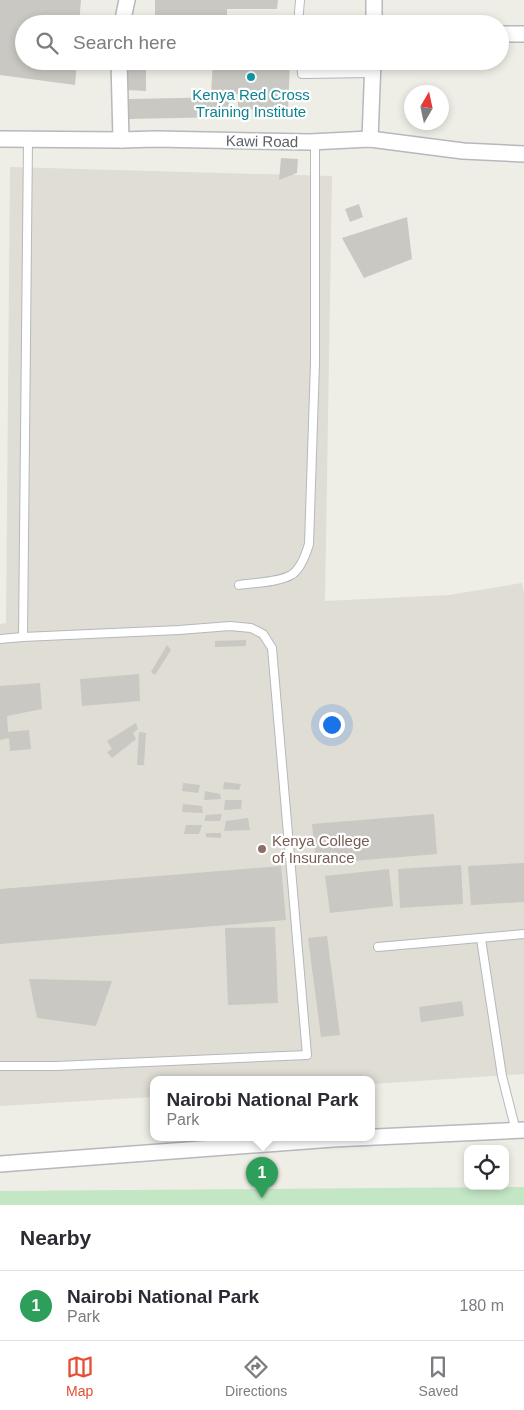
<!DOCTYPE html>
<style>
body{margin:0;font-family:Helvetica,sans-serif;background:#f7f7f7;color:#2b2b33}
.controls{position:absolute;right:15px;bottom:15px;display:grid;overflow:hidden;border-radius:10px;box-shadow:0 2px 8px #0003}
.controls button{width:45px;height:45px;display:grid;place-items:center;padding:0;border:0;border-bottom:1px solid #e1e1e2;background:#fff;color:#2b2b33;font:25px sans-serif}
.compass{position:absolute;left:404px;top:85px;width:45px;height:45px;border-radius:50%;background:#fff;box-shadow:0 2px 8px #0003;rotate:9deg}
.you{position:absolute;left:331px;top:724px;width:18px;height:18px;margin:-12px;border:4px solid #fff;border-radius:50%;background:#1a73e8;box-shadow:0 0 0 8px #1a73e833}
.badge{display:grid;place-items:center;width:32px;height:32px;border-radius:50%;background:#e64e35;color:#fff;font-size:16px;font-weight:700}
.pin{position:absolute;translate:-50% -41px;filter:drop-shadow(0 1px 2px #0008)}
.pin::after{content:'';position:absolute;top:26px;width:18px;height:15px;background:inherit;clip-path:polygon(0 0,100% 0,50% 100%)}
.popup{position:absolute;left:150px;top:1076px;width:225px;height:65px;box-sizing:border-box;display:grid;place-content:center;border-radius:10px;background:#fff;filter:drop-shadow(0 1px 4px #0005);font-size:16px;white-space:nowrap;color:#7c7c81}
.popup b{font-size:19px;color:#2b2b33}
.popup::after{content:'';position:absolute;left:50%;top:100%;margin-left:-10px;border:10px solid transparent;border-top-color:#fff}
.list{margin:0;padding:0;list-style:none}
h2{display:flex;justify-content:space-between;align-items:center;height:65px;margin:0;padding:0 20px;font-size:21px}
h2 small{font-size:16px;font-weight:400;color:#7c7c81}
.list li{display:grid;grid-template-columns:32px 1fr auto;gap:15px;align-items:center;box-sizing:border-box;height:70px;padding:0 20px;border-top:1px solid #e1e1e2}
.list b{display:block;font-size:19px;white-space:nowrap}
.list p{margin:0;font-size:16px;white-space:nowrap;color:#7c7c81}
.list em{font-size:16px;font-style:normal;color:#7c7c81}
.icon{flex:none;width:28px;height:28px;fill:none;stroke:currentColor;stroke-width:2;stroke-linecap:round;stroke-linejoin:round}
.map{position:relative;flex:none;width:524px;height:1205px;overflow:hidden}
.search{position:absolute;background:#fff;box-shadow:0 2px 8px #0003;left:15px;right:15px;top:15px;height:55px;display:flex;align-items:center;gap:12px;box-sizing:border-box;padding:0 18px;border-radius:28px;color:#7c7c81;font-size:19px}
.sheet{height:135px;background:#fff}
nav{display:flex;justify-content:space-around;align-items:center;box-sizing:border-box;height:70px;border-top:1px solid #e1e1e2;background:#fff;font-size:14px;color:#7c7c81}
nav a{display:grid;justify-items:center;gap:2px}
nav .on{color:#e64e35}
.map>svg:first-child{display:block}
</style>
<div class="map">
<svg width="524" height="1205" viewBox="0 0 524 1205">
<rect width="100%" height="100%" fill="#efeee6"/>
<path fill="#dfddd4" d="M10,167L332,176L325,601L449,595L522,583L524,593V1074L371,1084V1079H153V1097L0,1106V624L6,623Z"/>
<path fill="#c3e6c5" d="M524,1187V1205H0V1191Z"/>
<g fill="#cac8c3">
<path d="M0,0H81L79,24H24V61H77L75,85L0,75Z"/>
<path d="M155,0H278L277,9H227V24H126V17H155Z"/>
<path d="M125,61H146V91L125,90Z"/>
<path d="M213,61H290L288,111L238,109V94L211,93Z"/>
<path d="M229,97V117L128,119V99Z"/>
<path d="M281,158L298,159L297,173L279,180Z"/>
<path d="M359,204L363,217L350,222L345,209Z"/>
<path d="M407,217L412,259L364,278L342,238Z"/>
<path d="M246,640V646L215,647V641Z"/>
<path d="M167,645L171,650L155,675L151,672Z"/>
<path d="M139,674L140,701L82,706L80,679Z"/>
<path d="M40,683L42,709L7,716L8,732L29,730L31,749L10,751L9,738L0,740V686Z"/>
<path d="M136,723L138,729L133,733L136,739L112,758L107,752L112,749L107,741Z"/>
<path d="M139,732L146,733L144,765H137Z"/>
<path d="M224,782L241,784L239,790L223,789Z"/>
<path d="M183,783L200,785L198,793L182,791Z"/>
<path d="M205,791L220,794L221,799L204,800Z"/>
<path d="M225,800H242L241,809L224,810Z"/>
<path d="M183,804L202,806L203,813L182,812Z"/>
<path d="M222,814L220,821H204L206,815Z"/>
<path d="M434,814L437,854L316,864L312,824Z"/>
<path d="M248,818L250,830L224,831L226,821Z"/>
<path d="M186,825H202L199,834H184Z"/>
<path d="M206,833H221V838L206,837Z"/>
<path d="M524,863V902L471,905L468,866Z"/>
<path d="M461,865L463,904L400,908L398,869Z"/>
<path d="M281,866L286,920L0,944V889Z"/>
<path d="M389,869L393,906L330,913L325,876Z"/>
<path d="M275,927L278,1003L228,1005L225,928Z"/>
<path d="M327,936L340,1035L321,1037L308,938Z"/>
<path d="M29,979L112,981L96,1026L37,1018Z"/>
<path d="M462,1001L464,1016L421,1022L419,1007Z"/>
</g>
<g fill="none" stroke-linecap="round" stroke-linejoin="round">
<defs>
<g id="service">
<path d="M298,24L300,0"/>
<path d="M301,61L302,74L373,73"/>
<path d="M239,585C252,583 280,582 291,575C300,570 306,554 309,544L315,363V142"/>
<path d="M23,637L28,140"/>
<path d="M0,639L23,637L179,630L230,626L251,628L263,634L272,648L307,1055L56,1066H0"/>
<path d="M481,939L502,1076L516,1131"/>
<path d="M378,947L524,934"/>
</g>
<g id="minor">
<path d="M122,24L127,0"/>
<path d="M374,24V0"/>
<path d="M500,34H524"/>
<path d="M119,61L121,140"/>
<path d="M0,139L121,140L156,139L310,142L370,139L463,151L524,154"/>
<path d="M370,139L373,61"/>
<path d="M0,1164L333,1139L524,1130"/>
</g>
</defs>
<use href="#service" stroke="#b6b8bc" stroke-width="10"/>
<use href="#minor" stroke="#b6b8bc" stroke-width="18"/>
<use href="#service" stroke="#fff" stroke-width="8"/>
<use href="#minor" stroke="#fff" stroke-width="15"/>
</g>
<circle fill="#0f9aa8" stroke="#fff" stroke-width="2" cx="251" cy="77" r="5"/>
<circle fill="#8d6e63" stroke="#fff" stroke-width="2" cx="262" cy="849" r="5"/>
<g text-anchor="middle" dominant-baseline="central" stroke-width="4.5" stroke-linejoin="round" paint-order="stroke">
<g font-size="15" fill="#0d838f" stroke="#fff">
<text x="251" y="94">Kenya Red Cross<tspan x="251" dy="17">Training Institute</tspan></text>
</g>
<g font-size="15" fill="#5d6166" stroke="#fff">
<text transform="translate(262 141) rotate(1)">Kawi Road</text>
</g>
<g font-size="15" fill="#785e54" stroke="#fff" text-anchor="start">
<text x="272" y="840">Kenya College<tspan x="272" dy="17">of Insurance</tspan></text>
</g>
</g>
</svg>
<div class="controls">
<button><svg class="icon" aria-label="locate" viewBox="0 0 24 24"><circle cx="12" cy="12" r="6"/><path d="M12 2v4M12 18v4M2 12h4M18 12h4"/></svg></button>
</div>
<svg class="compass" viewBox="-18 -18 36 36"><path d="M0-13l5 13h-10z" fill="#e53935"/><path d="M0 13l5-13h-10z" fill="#7c7c81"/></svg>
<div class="you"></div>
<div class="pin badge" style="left:262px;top:1198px;background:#2e9e5b">1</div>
<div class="popup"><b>Nairobi National Park</b>Park</div>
<div class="search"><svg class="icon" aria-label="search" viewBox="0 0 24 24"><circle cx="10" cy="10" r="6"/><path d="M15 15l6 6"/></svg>Search here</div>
</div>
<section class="sheet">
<h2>Nearby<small></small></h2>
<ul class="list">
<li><span class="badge" style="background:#2e9e5b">1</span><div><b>Nairobi National Park</b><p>Park</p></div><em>180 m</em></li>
</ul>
</section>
<nav>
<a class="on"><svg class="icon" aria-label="map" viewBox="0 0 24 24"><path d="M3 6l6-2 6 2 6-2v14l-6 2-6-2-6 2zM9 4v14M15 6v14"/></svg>Map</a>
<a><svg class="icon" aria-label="directions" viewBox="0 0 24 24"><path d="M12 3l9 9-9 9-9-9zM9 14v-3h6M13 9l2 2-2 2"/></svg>Directions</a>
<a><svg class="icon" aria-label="saved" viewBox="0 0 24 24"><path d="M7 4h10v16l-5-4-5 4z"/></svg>Saved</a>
</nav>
